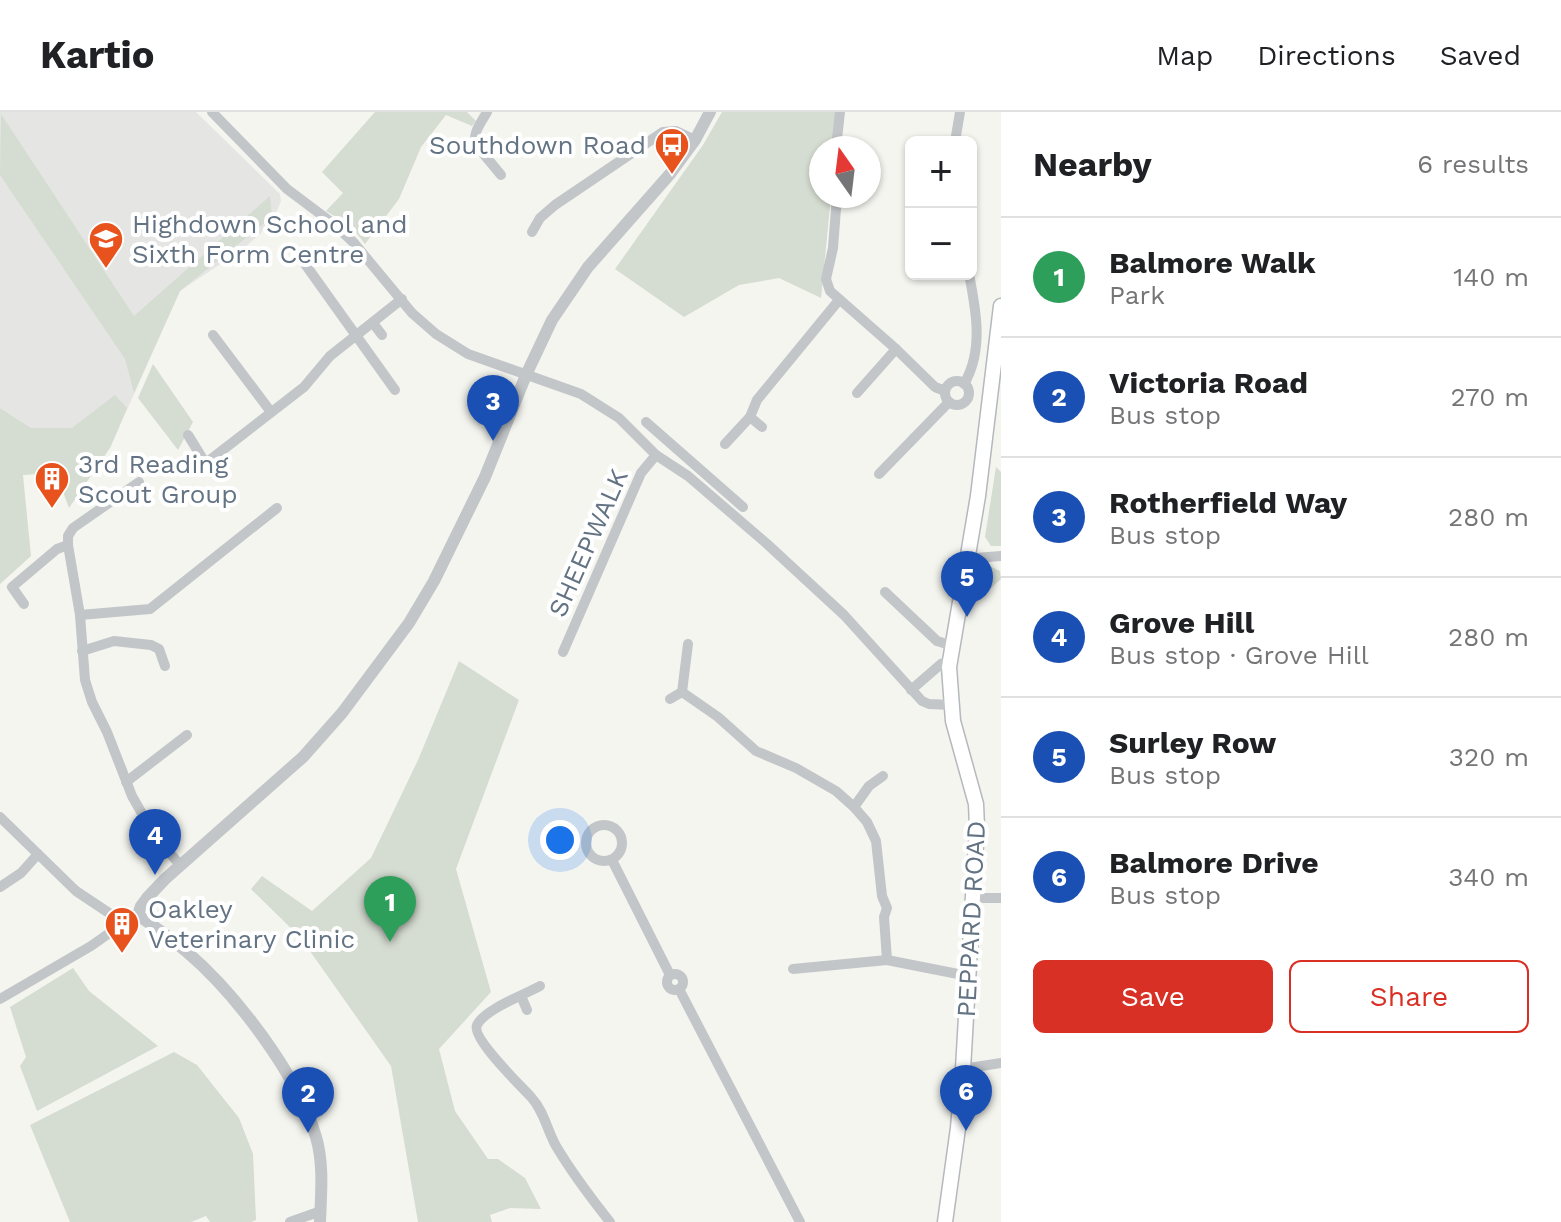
<!DOCTYPE html>
<meta charset="utf-8">
<style>
body{margin:0;font-family:"Work Sans",sans-serif;background:#f6f6f6;color:#202124}
.controls{position:absolute;right:24px;top:24px;display:grid;overflow:hidden;border-radius:12px;box-shadow:0 2px 6px #0004}
.controls button{width:72px;height:72px;display:grid;place-items:center;padding:0;border:0;border-bottom:2px solid #e0e0e0;background:#fff;color:#202124;font:40px sans-serif}
.compass{position:absolute;left:809px;top:24px;width:72px;height:72px;border-radius:50%;background:#fff;box-shadow:0 2px 6px #0004;rotate:346deg}
.you{position:absolute;left:560px;top:728px;width:28px;height:28px;margin:-20px;border:6px solid #fff;border-radius:50%;background:#1a73e8;box-shadow:0 0 0 12px #1a73e833}
.badge{display:grid;place-items:center;width:52px;height:52px;border-radius:50%;background:#d93025;color:#fff;font-size:26px;font-weight:700}
.pin{position:absolute;translate:-50% -66px;filter:drop-shadow(0 2px 4px #0008)}
.pin::after{content:'';position:absolute;top:42px;width:28px;height:24px;background:inherit;clip-path:polygon(0 0,100% 0,50% 100%)}
.list{margin:0;padding:0;list-style:none}
h2{display:flex;justify-content:space-between;align-items:center;height:104px;margin:0;padding:0 32px;font-size:34px}
h2 small{font-size:26px;font-weight:400;color:#757577}
.list li{display:grid;grid-template-columns:52px 1fr auto;gap:24px;align-items:center;box-sizing:border-box;height:120px;padding:0 32px;border-top:2px solid #e0e0e0}
.list b{display:block;font-size:30px;white-space:nowrap}
.list p{margin:0;font-size:26px;white-space:nowrap;color:#757577}
.list em{font-size:26px;font-style:normal;color:#757577}
.actions{display:flex;gap:16px;padding:24px 32px}
.actions a{flex:1;padding:18px 0;border:2px solid #d93025;border-radius:12px;text-align:center;font-size:28px;color:#d93025}
.actions .main{background:#d93025;color:#fff}
.map{position:relative;flex:none;width:1001px;height:1110px;overflow:hidden}
header{display:flex;align-items:center;gap:48px;box-sizing:border-box;height:112px;padding:0 40px;background:#fff;border-bottom:2px solid #e0e0e0}
header strong{font-size:38px}
nav{display:flex;gap:44px;margin-inline-start:auto;font-size:28px}
main{display:flex}
aside{flex:1;background:#fff}
.map>svg:first-child{display:block}
</style>
<header>
<strong>Kartio</strong>
<nav><a>Map</a><a>Directions</a><a>Saved</a></nav>
</header>
<main>
<div class="map">
<svg width="1001" height="1110" viewBox="0 0 1001 1110">
<rect width="100%" height="100%" fill="#f5f5f0"/>
<path fill="#e5e6e4" d="M0,0H196L280,82L281,89L276,101L261,121L243,137L180,179L110,336L31,316L0,296Z"/>
<g fill="#d5dcd1">
<path d="M375,0H467L476,9L472,14L446,3L421,35L399,87L365,132L351,114L326,99L343,81L322,60Z"/>
<path d="M722,0H839L835,36H821V84H831L821,186L779,166L739,173L684,205L615,157L703,33Z"/>
<path d="M1,2L134,204L270,84L272,105L180,179L134,281L125,247L0,63Z"/>
<path d="M153,252L193,310L178,338L138,286Z"/>
<path d="M115,283L127,296L110,336L69,396L56,361L23,363L31,444L0,472V296L31,316H72Z"/>
<path d="M996,355L1001,360V434H991L985,425Z"/>
<path d="M989,454L1000,459L1001,467L971,494L975,459Z"/>
<path d="M459,549L519,588L456,757L491,880L439,937L455,999L488,1047H498L525,1066L541,1097L510,1096L490,1103L492,1110H418L391,954L300,825L251,777L262,764L312,799L371,746L418,648Z"/>
<path d="M73,856L89,879L158,934L37,999L20,954L26,945L10,895Z"/>
<path d="M174,940L197,953L239,1006L253,1042L256,1108L251,1110H210L206,1104L191,1110H70L30,1013Z"/>
</g>
<g fill="none" stroke-linecap="round" stroke-linejoin="round">
<defs>
<path id="secondary" d="M945,1110L958,1016L963,957L977,715L976,692L953,609L949,555L978,384L1001,194"/>
</defs>
<use href="#secondary" stroke="#b4b9be" stroke-width="17"/>
<g stroke="#c2c6c9" stroke-width="10">
<path d="M212,0L287,77L335,113L354,131L412,201L436,222L468,242L581,282L619,306L656,343L688,364L766,431L844,503L922,589L929,592L951,593"/>
<path d="M487,0C481,11 471,22 477,34L501,63"/>
<path d="M955,30L960,0"/>
<path d="M836,36L840,0"/>
<path d="M837,84L833,136L826,167L830,179L896,237L935,275L945,279"/>
<path d="M532,120L540,106L555,93L663,20L676,19L695,28"/>
<path d="M305,152L395,278"/>
<path d="M373,211L382,223"/>
<path d="M213,223L271,300"/>
<circle cx="957" cy="281" r="12"/>
<path d="M964,272C984,238 976,198 969,162"/>
<path d="M857,281L896,237"/>
<path d="M750,305L762,315"/>
<path d="M646,310L743,395"/>
<path d="M188,323L209,357"/>
<path d="M725,332L750,305L757,288L839,188"/>
<path d="M206,351L304,275L330,244L402,187"/>
<path d="M879,362L949,290"/>
<path d="M139,370L73,416L68,424V433L80,503L85,568L92,590L107,620L132,684L153,721L180,753"/>
<path d="M968,444L975,446L1001,444"/>
<path d="M885,480L937,529L953,534"/>
<path d="M24,492L12,475L57,437L68,433"/>
<path d="M80,503L150,497L277,396"/>
<path d="M688,532L682,580L718,605L756,639L796,656L836,679L854,695L867,710L876,729L882,784L887,796L884,805L887,848"/>
<path d="M82,539L114,529L151,533L159,537L165,554"/>
<path d="M563,540L641,361L656,343"/>
<path d="M911,578L941,552L951,548"/>
<path d="M670,587L682,580"/>
<path d="M126,670L187,623"/>
<path d="M854,695L869,674L883,664"/>
<path d="M0,705L76,779L124,811"/>
<circle cx="604" cy="731" r="18"/>
<path d="M612,748L670,863"/>
<path d="M0,775L21,761L38,742"/>
<path d="M972,786H1001"/>
<path d="M793,857L887,848L968,864"/>
<circle cx="675" cy="870" r="8"/>
<path d="M540,874C524,883 485,897 477,913C471,926 521,974 531,985C544,999 547,1018 556,1034C572,1061 591,1086 610,1110"/>
<path d="M679,877L800,1110"/>
<path d="M521,884L527,898"/>
<path d="M0,887L91,834L128,808"/>
<path d="M963,957L1001,951"/>
<path d="M290,1110L321,1099"/>
</g>
<path stroke="#c2c6c9" stroke-width="12" d="M320,1110C321,1082 324,1052 316,1025C298,963 235,881 187,840C172,827 155,815 138,803L141,794L147,786L165,767L303,645L342,601L409,511L434,469L485,365L526,263L552,208L588,155L670,62L695,28L710,0"/>
<use href="#secondary" stroke="#fff" stroke-width="14"/>
</g>
<defs>
<symbol id="bus-pin" viewBox="-11 -11 22 30"><path d="M0 17L-7.5 6A9.5 9.5 0 1 1 7.5 6Z" fill="#e8521d" stroke="#fff"/><path d="M-5-6H5V4H4V6H2V4H-2V6H-4V4H-5ZM-3.5-4V0h7V-4ZM-3.5 1.2v1.5H-2V1.2ZM2 1.2v1.5H3.5V1.2Z" fill="#fff"/></symbol>
<symbol id="school-pin" viewBox="-11 -11 22 30"><path d="M0 17L-7.5 6A9.5 9.5 0 1 1 7.5 6Z" fill="#e8521d" stroke="#fff"/><path d="M0-5L7-2L0 1L-7-2ZM-4 1L0 2.5L4 1V4Q0 6-4 4Z" fill="#fff"/></symbol>
<symbol id="building-pin" viewBox="-11 -11 22 30"><path d="M0 17L-7.5 6A9.5 9.5 0 1 1 7.5 6Z" fill="#e8521d" stroke="#fff"/><path d="M-4-6H4V6H1V3H-1V6H-4ZM-2.5-4.3h1.7v1.8h-1.7ZM.8-4.3h1.7v1.8H.8ZM-2.5-1h1.7V.8h-1.7ZM.8-1h1.7V.8H.8Z" fill="#fff"/></symbol>
</defs>
<g fill-rule="evenodd">
<use href="#bus-pin" x="652" y="13" width="40" height="54"/>
<use href="#school-pin" x="86" y="107" width="40" height="54"/>
<use href="#building-pin" x="32" y="347" width="40" height="54"/>
<use href="#building-pin" x="102" y="792" width="40" height="54"/>
</g>
<g text-anchor="middle" dominant-baseline="central" stroke-width="8" stroke-linejoin="round" paint-order="stroke">
<g font-size="26" fill="#637383" stroke="#fff" text-anchor="start">
<text x="646" y="33" text-anchor="end">Southdown Road</text>
<text x="132" y="112">Highdown School and<tspan x="132" dy="30">Sixth Form Centre</tspan></text>
<text x="78" y="352">3rd Reading<tspan x="78" dy="30">Scout Group</tspan></text>
<text x="148" y="797">Oakley<tspan x="148" dy="30">Veterinary Clinic</tspan></text>
</g>
<g font-size="26" fill="#637383" stroke="#fff">
<text transform="translate(588 431) rotate(-66)">SHEEPWALK</text>
<text transform="translate(971 807) rotate(-87)">PEPPARD ROAD</text>
</g>
</g>
</svg>
<div class="controls">
<button>+</button>
<button>−</button>
</div>
<svg class="compass" viewBox="-18 -18 36 36"><path d="M0-13l5 13h-10z" fill="#e53935"/><path d="M0 13l5-13h-10z" fill="#757577"/></svg>
<div class="you"></div>
<div class="pin badge" style="left:390px;top:830px;background:#2e9e5b">1</div>
<div class="pin badge" style="left:308px;top:1021px;background:#1a4fb4">2</div>
<div class="pin badge" style="left:493px;top:329px;background:#1a4fb4">3</div>
<div class="pin badge" style="left:155px;top:763px;background:#1a4fb4">4</div>
<div class="pin badge" style="left:967px;top:505px;background:#1a4fb4">5</div>
<div class="pin badge" style="left:966px;top:1019px;background:#1a4fb4">6</div>
</div>
<aside>
<h2>Nearby<small>6 results</small></h2>
<ul class="list">
<li><span class="badge" style="background:#2e9e5b">1</span><div><b>Balmore Walk</b><p>Park</p></div><em>140 m</em></li>
<li><span class="badge" style="background:#1a4fb4">2</span><div><b>Victoria Road</b><p>Bus stop</p></div><em>270 m</em></li>
<li><span class="badge" style="background:#1a4fb4">3</span><div><b>Rotherfield Way</b><p>Bus stop</p></div><em>280 m</em></li>
<li><span class="badge" style="background:#1a4fb4">4</span><div><b>Grove Hill</b><p>Bus stop · Grove Hill</p></div><em>280 m</em></li>
<li><span class="badge" style="background:#1a4fb4">5</span><div><b>Surley Row</b><p>Bus stop</p></div><em>320 m</em></li>
<li><span class="badge" style="background:#1a4fb4">6</span><div><b>Balmore Drive</b><p>Bus stop</p></div><em>340 m</em></li>
</ul>
<div class="actions"><a class="main">Save</a><a>Share</a></div>
</aside>
</main>
